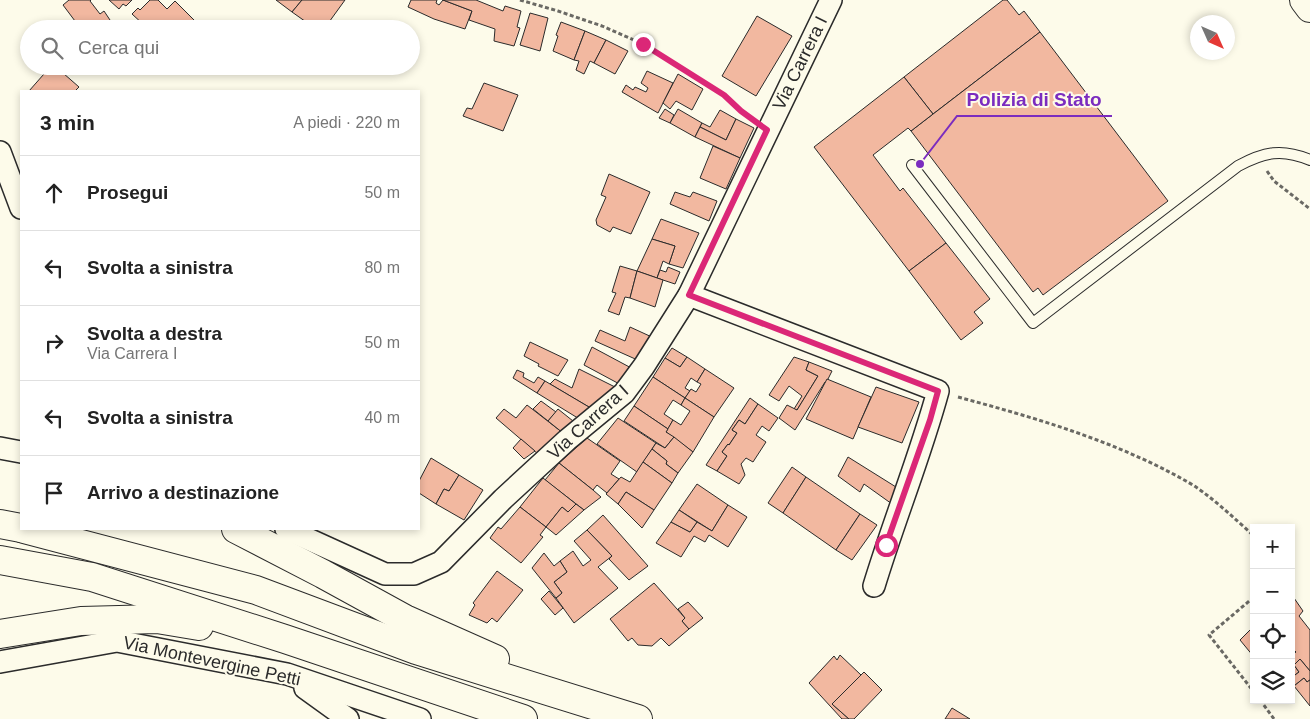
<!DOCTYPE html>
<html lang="it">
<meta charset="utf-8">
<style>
body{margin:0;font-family:Helvetica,sans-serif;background:#f2f2f2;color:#222}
.controls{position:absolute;right:15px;bottom:15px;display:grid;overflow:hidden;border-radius:0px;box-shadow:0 2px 8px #0003}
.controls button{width:45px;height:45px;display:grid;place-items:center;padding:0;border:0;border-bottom:1px solid #e0e0e0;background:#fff;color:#222;font:25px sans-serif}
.compass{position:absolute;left:1190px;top:15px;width:45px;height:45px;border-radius:50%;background:#fff;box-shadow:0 2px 8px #0003;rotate:135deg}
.stop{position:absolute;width:15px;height:15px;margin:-11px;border:4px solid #db2777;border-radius:50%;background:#fff}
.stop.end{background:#db2777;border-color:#fff;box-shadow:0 1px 5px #0008}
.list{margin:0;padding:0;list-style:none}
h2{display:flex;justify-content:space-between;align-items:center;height:65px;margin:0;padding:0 20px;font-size:21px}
h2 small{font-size:16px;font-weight:400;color:#767676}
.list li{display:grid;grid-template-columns:32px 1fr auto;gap:15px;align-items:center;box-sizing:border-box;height:75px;padding:0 20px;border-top:1px solid #e0e0e0}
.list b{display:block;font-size:19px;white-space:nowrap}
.list p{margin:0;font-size:16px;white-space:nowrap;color:#767676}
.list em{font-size:16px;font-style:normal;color:#767676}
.icon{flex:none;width:28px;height:28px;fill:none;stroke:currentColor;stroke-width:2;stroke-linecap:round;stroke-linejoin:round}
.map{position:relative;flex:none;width:1310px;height:719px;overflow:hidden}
.search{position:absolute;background:#fff;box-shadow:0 2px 8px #0003;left:20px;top:20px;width:400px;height:55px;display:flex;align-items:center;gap:12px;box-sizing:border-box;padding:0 18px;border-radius:28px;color:#767676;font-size:19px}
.panel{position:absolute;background:#fff;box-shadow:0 2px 8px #0003;left:20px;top:90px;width:400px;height:440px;border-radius:0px}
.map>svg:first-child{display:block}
</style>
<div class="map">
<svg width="1310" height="719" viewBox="0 0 1310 719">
<rect width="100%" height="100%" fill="#fdfbea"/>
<g fill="#f2b8a0" stroke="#2b2b2b">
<path d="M69,0H91L90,1L100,14L104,11L112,23L105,29H81L63,5Z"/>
<path d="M109,0H132L126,6L123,4L119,9Z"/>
<path d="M150,0H158L167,9L175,1L194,20L188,29H139L144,25L132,14L138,8L140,10Z"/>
<path d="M276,0H302L292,12Z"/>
<path d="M302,0H345L324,29H316L292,12Z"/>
<path d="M411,0H437L436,3L439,5L443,0L472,11L465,29L434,19L408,7Z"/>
<path d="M443,0H476L503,11L505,6L521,11L517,27L520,28L514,46L494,41L495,29L469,20L472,11Z"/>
<path d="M1003,0H1007L1019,15L1024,11L1040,32L933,114L904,77Z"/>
<path d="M530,13L548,18L540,51L520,45Z"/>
<path d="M757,16L792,36L756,96L722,76Z"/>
<path d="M561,22L585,31L574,60L553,51L558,36L556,35Z"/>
<path d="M585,31L606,40L594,63L590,61L584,74L576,70L579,61L574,60Z"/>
<path d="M1040,32L1168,201L1043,295L1038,288L1033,292L911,131Z"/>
<path d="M606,40L628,51L615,74L594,63Z"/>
<path d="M51,66H55L79,87L75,91H29Z"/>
<path d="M647,71L673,83L658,113L622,92L626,85L633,90L635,87L646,92L648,88L641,83Z"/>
<path d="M678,74L703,89L692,110L676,101L670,109L663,103Z"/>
<path d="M904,77L933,114L911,131L908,128L873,155L900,191L903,188L946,243L909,271L814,147Z"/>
<path d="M484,83L518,95L503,131L463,116L467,108L472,109Z"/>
<path d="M665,109L674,115L670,123L659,118Z"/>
<path d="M678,109L702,123L695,137L670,123Z"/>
<path d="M720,110L736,119L726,140L700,127L702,123L710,127Z"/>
<path d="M736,119L754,128L740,158L695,137L700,127L726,140Z"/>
<path d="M713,146L740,158L726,189L700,178Z"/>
<path d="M609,174L650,192L631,234L613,227L610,232L597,225L596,220L606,197L601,195Z"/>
<path d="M675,192L690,197L693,192L717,201L709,221L670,204Z"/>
<path d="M661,219L699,233L683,268L669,264L675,246L652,239Z"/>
<path d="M652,239L675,246L669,264L663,261L657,278L637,271Z"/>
<path d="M946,243L990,299L974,312L983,323L961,340L909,271Z"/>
<path d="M620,266L637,271L630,298L625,297L619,315L608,311L616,293L612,292Z"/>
<path d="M668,267L680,272L675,284L657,278L660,270L666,272Z"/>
<path d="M637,271L663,280L655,307L630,298Z"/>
<path d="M630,327L654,338L642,362L595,341L600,330L625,341Z"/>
<path d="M530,342L568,360L558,376L538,366L539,364L524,356Z"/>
<path d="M592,347L635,370L625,387L584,365Z"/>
<path d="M672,348L687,357L680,367L665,358Z"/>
<path d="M687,357L705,369L697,382L691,378L685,388L690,391L685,398L653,377L665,358L680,367Z"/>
<path d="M794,357L809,362L806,370L818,376L797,410L794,409L802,396L789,386L779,401L769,395Z"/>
<path d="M809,362L832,371L826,383L825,382L795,430L779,418L787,405L797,410L818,376L806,370Z"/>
<path d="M579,369L621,390L594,410L550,384L555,379L572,388Z"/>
<path d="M705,369L734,388L714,417L685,398L691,389L696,392L701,384L697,382Z"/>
<path d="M517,370L524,373L523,377L534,383L538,377L545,381L537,393L513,378Z"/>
<path d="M653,377L685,398L681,405L673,400L664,414L673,420L668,429L634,406Z"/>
<path d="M827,379L871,397L853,439L806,419Z"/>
<path d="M545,381L594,410L581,420L537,393Z"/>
<path d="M876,387L919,402L902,443L858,427Z"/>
<path d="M685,398L714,417L693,452L666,432L673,420L681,425L690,411L681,405Z"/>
<path d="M750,398L758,404L745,424L739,420L732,430L737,433L729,445L728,444L722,452L727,456L717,471L706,465Z"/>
<path d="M541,401L556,412L548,421L533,409Z"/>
<path d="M758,404L778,418L769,431L762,426L756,435L766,442L753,462L746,458L741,464L745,475L739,484L717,471L727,456L722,452L728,444L729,445L737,433L732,430L739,420L745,424Z"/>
<path d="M527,405L563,433L538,454L496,418L504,409L516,418Z"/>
<path d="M634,406L668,429L666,432L674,437L665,448L624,421Z"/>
<path d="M558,409L573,421L563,433L548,421Z"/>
<path d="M618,418L656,443L637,472L597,444Z"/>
<path d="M674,437L693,452L678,473L666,464L667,461L652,449L656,443L665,448Z"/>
<path d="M587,438L620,461L611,474L619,479L607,493L597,485L593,490L559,463Z"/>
<path d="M521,439L535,451L524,459L513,448Z"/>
<path d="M652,449L667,461L666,464L678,473L672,483L643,462Z"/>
<path d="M848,457L896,487L892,504L864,484L860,492L838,476Z"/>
<path d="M431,458L459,475L449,491L444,489L436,504L419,493V481Z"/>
<path d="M643,462L672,483L654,510L626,492L618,504L606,494L621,477L630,482Z"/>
<path d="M559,463L593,490L601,497L584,510L545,480Z"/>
<path d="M792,467L806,477L783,513L768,503Z"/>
<path d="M459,475L483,490L464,520L436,504L444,489L449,491Z"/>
<path d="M806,477L860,514L836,550L783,513Z"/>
<path d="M543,478L576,504L568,512L562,507L546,527L520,507Z"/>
<path d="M697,484L728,505L712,531L679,510Z"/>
<path d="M626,492L654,510L642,528L618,504Z"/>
<path d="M576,504L584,510L556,535L546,527L562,507L568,512Z"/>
<path d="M728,505L747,517L728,547L709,535L705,542L694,536L681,557L656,543L671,522L690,532L697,522L712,531Z"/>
<path d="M520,507L546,527L540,535L543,537L521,563L490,538L498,527L501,529Z"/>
<path d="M679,510L697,522L690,532L671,522Z"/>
<path d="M860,514L877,525L852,560L836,550Z"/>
<path d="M603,515L648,566L629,580L609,559L612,556L587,530Z"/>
<path d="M587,530L612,556L598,567L618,588L574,623L556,598L562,593L554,582L567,572L560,561L573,551L583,566L591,560L574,541Z"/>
<path d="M544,553L554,566L560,561L567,572L554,582L562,593L556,598L532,568Z"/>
<path d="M497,571L523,590L497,622L492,618L487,623L469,615L475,605L473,603Z"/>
<path d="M654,583L685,618L682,621L689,629L669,646L661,638L652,646L638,645L632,638L628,641L610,619Z"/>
<path d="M549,591L563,608L555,615L541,599Z"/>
<path d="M1294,598L1303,611L1299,616L1310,630V671L1300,659L1294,665L1299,672L1291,678V656L1296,652L1291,647V600Z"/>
<path d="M688,602L703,618L689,629L682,621L685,618L678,609Z"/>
<path d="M1251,629L1254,632V657L1240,640Z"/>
<path d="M840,655L861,675L832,704L849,719H842L809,683L834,656L837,660Z"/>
<path d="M1300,659L1310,671V680L1307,682L1304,678L1294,686L1291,682V678L1299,672L1294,665Z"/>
<path d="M864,672L882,690L854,719H849L832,704Z"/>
<path d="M1304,678L1307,682L1310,680V706L1294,686Z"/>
<path d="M952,708L970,719H945Z"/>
</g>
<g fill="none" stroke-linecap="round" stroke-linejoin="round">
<defs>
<path id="lane" d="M912,165L1033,323L1238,166C1264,152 1282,148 1310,160"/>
<g id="street">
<path d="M0,152L21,208"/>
<path d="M689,295L938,391C920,457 894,520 874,586"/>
<path d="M0,448L21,452"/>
<path d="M286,529L385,574H414L441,562L503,499L567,440L624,393L644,366L689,295L831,0"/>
<path d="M0,662L117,641L287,674L420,719"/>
<path d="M305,688L348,719"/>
</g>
<path id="secondary" d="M1304,0L1310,8"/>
<g id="highway">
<path d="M0,524L21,528"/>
<path d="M24,529L256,590L416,650L638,719"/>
<path d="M236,529L323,574L405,619L495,659"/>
<path d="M0,560L92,577L285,639L523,719"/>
<path d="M0,634L81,621L157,619L199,626"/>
</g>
</defs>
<use href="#lane" stroke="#2b2b2b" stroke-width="12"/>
<use href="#street" stroke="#2b2b2b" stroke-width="24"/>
<use href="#secondary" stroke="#2b2b2b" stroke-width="30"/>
<use href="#highway" stroke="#2b2b2b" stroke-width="30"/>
<g stroke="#6a6964" stroke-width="3" stroke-dasharray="4 2.5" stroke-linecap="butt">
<path d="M520,0L558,11L602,26L643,44L724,95L750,118"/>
<path d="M1267,171L1274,181L1310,209"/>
<path d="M958,397C1036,418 1115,441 1186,481C1208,493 1235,519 1254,536"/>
<path d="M1254,597L1209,635L1254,692"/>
<path d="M1260,700L1274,719"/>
</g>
<use href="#lane" stroke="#fdfbea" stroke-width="10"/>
<use href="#street" stroke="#fdfbea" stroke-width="21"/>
<use href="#secondary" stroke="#fdfbea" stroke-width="28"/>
<use href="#highway" stroke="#fdfbea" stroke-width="28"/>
</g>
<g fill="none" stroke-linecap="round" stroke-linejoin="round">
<path stroke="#db2777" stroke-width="6" d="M643,44L724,95L741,111L767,130L689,295L938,391L930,420L886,545"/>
</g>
<g text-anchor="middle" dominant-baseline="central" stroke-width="4" stroke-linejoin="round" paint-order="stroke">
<g font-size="18" fill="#2b2b2b" stroke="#fdfbea">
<text transform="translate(800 63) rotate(-64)">Via Carrera I</text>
<text transform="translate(588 422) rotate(-42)">Via Carrera I</text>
<text transform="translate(212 661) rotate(12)">Via Montevergine Petti</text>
</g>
</g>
<path fill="none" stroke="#7b2cbf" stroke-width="2" d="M920 164L957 116H1112"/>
<circle fill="#7b2cbf" stroke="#fdfbea" stroke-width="2" cx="920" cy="164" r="5"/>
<g font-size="19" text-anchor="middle" font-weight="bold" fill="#7b2cbf" stroke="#fdfbea" stroke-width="4" stroke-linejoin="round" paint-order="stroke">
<text x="1034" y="106">Polizia di Stato</text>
</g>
</svg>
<div class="controls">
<button>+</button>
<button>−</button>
<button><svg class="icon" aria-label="locate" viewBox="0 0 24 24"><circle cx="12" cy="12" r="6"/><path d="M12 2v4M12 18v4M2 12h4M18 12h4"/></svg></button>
<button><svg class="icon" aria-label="layers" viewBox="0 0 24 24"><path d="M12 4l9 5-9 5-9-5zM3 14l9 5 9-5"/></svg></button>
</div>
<svg class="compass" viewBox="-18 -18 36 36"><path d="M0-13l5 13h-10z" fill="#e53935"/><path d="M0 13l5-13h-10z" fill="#767676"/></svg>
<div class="stop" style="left:886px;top:545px"></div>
<div class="stop end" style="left:643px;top:44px"></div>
<div class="search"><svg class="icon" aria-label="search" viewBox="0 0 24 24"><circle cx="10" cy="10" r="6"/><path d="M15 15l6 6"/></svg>Cerca qui</div>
<section class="panel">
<h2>3 min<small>A piedi · 220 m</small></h2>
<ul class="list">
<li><svg class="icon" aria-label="ahead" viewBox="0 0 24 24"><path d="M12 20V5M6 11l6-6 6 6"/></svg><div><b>Prosegui</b></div><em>50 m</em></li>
<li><svg class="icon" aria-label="left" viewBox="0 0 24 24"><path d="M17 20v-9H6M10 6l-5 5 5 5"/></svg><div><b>Svolta a sinistra</b></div><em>80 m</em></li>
<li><svg class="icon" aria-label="right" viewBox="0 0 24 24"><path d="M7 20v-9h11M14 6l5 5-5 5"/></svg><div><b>Svolta a destra</b><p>Via Carrera I</p></div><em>50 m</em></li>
<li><svg class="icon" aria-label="left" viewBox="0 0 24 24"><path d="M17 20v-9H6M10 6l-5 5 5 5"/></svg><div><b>Svolta a sinistra</b></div><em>40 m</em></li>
<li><svg class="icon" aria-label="arrive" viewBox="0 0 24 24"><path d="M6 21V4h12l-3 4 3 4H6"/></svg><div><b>Arrivo a destinazione</b></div></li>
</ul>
</section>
</div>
